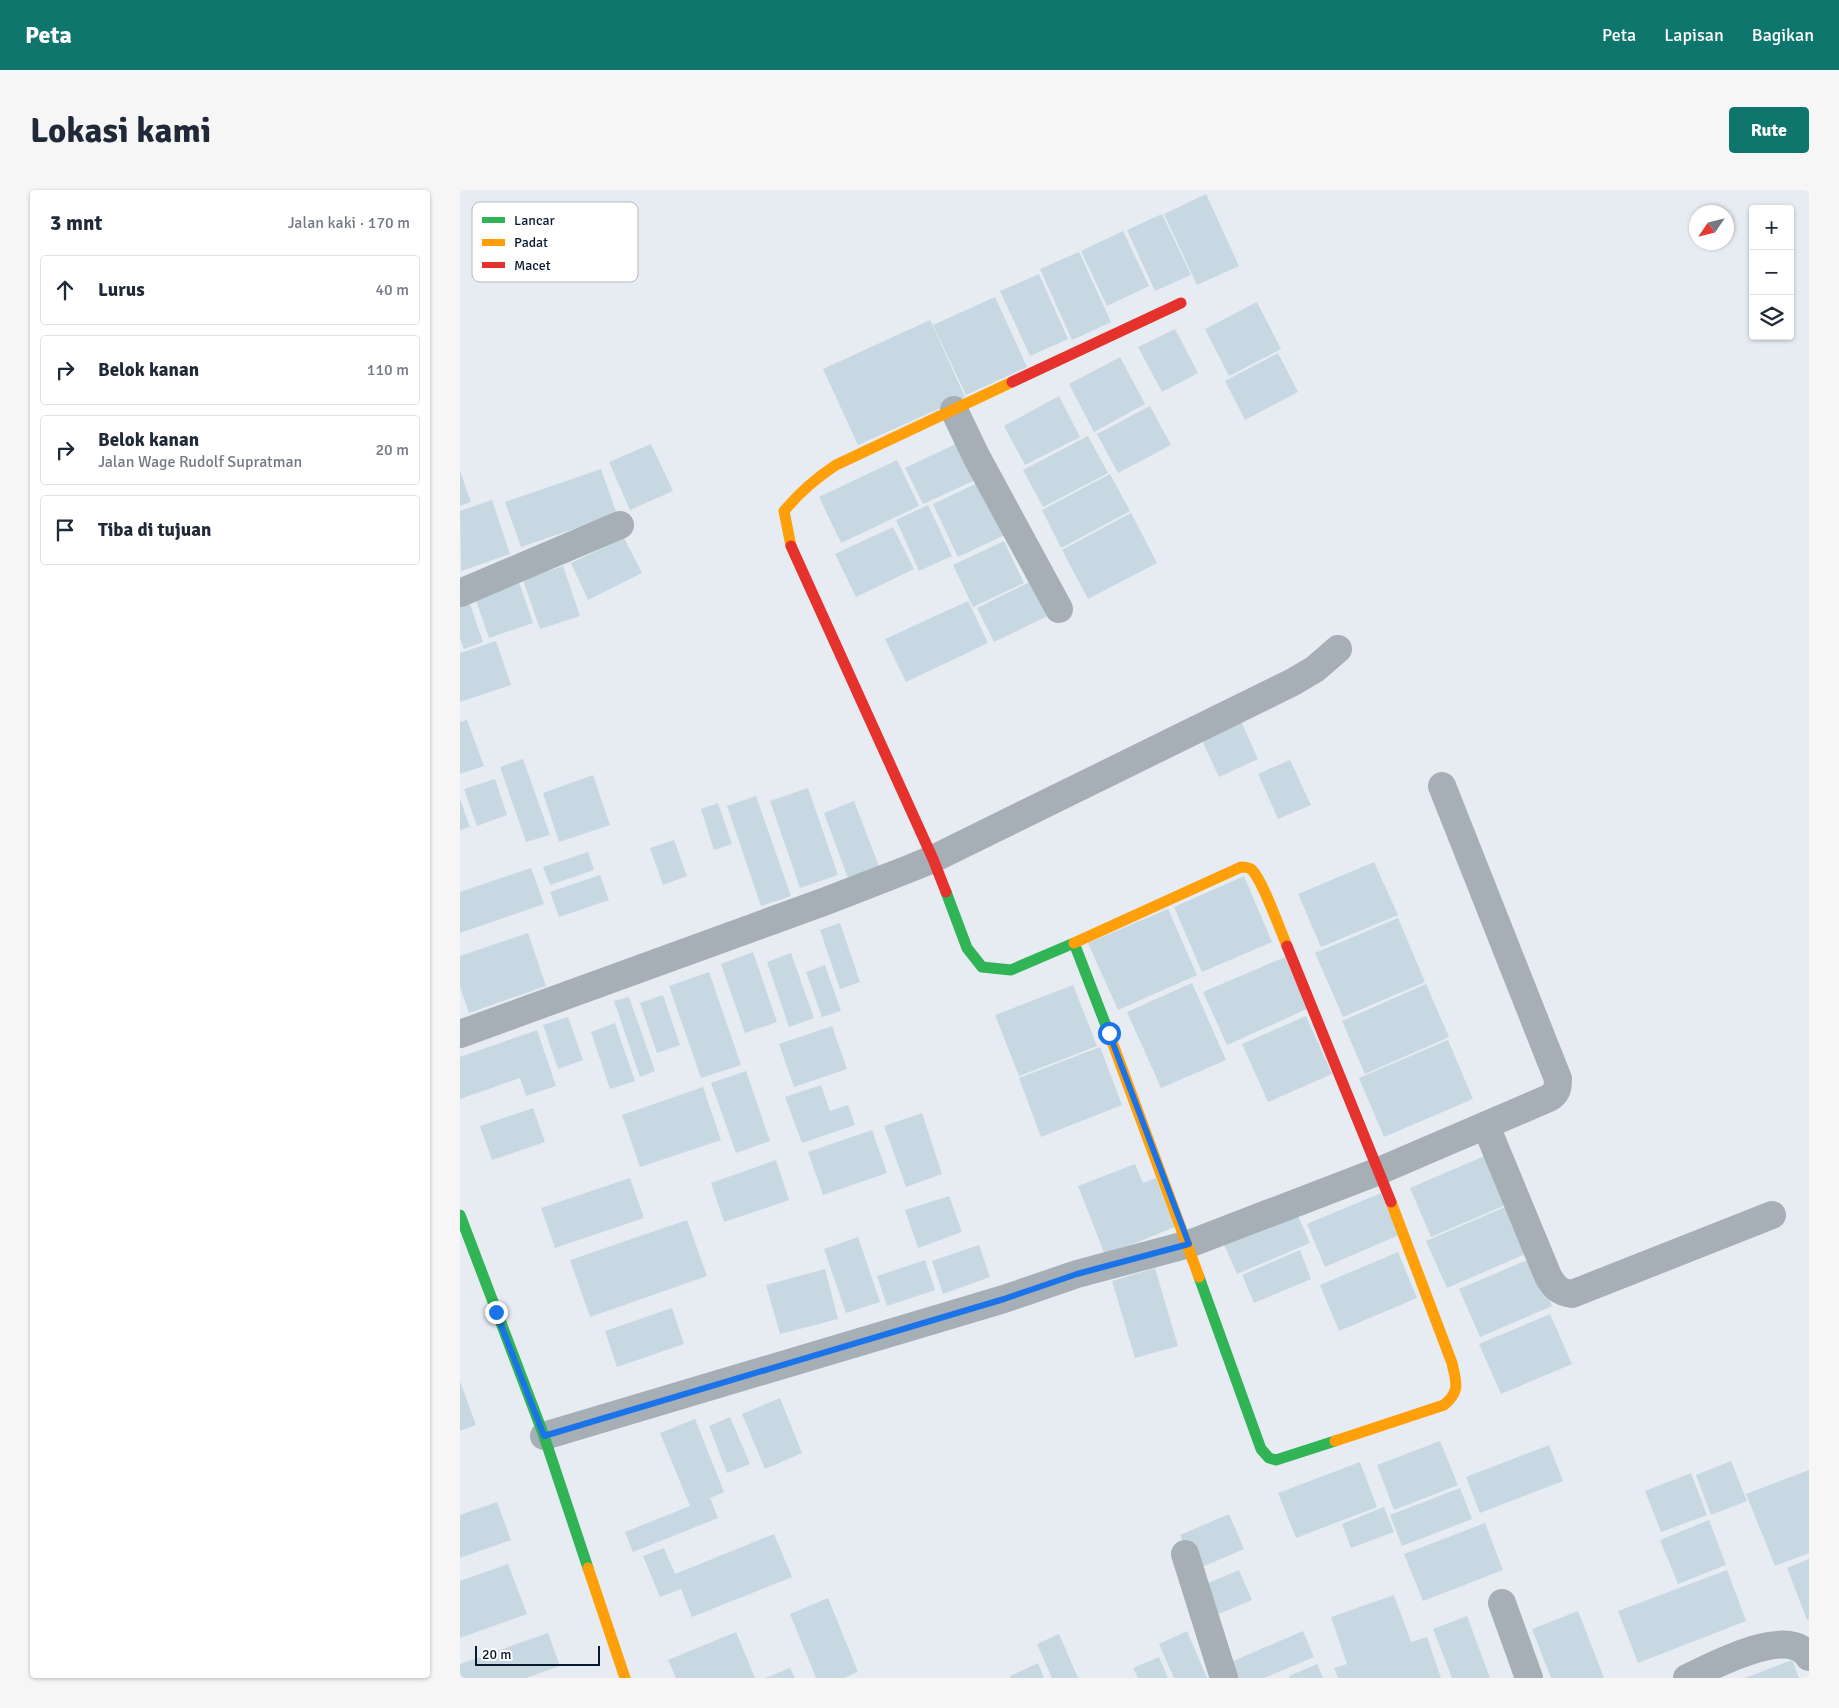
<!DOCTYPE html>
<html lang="id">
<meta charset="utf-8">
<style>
body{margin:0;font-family:Signika,sans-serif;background:#f6f6f7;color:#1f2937}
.controls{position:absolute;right:15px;top:15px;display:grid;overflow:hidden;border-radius:5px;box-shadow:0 1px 4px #0004}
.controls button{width:45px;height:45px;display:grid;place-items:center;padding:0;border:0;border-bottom:1px solid #e0e1e3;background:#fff;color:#1f2937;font:25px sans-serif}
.compass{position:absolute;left:1229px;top:15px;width:45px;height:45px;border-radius:50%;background:#fff;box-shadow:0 1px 4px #0004;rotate:235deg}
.scale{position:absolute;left:15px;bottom:12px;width:125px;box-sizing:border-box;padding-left:5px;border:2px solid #071a2e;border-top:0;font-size:14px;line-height:18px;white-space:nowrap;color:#071a2e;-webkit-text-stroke:4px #fff;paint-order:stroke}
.stop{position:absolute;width:15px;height:15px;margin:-11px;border:4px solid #1a73e8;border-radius:50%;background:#fff}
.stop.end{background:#1a73e8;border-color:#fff;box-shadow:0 1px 5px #0008}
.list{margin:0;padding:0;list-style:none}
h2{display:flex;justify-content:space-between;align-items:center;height:65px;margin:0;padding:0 20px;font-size:21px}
h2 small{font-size:16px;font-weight:400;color:#747a83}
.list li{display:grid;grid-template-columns:32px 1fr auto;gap:15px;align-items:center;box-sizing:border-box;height:70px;margin:0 10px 10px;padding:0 10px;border:1px solid #e0e1e3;border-radius:5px}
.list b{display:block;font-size:19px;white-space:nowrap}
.list p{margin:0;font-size:16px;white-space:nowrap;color:#747a83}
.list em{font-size:16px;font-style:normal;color:#747a83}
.icon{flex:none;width:28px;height:28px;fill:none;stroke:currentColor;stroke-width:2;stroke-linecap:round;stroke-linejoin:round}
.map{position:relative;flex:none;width:1349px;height:1488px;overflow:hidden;border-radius:5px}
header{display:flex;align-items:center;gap:30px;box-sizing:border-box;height:70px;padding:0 25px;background:#0f766e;color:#fff}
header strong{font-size:24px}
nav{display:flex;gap:28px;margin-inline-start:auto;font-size:18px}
.intro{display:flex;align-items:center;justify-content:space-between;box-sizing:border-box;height:120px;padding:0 30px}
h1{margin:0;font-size:35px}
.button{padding:12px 22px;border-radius:5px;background:#0f766e;color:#fff;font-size:18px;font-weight:700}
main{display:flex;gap:30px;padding:0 30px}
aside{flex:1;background:#fff;border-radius:5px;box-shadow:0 1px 4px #0004}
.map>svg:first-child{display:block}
</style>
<header>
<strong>Peta</strong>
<nav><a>Peta</a><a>Lapisan</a><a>Bagikan</a></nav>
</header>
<div class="intro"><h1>Lokasi kami</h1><a class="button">Rute</a></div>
<main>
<aside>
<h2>3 mnt<small>Jalan kaki · 170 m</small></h2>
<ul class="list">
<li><svg class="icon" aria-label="ahead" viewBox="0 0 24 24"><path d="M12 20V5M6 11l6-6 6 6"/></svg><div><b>Lurus</b></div><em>40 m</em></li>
<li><svg class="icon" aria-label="right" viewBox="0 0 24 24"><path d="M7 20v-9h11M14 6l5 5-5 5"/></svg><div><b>Belok kanan</b></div><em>110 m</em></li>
<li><svg class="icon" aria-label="right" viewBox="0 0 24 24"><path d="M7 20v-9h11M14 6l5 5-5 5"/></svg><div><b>Belok kanan</b><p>Jalan Wage Rudolf Supratman</p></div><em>20 m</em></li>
<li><svg class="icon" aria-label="arrive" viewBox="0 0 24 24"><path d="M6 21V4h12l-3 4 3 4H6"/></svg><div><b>Tiba di tujuan</b></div></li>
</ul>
</aside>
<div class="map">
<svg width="1349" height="1488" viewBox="0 0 1349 1488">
<rect width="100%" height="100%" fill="#e6ecf2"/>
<g fill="#c7d8e3">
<path d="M746,4L779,76L737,95L704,24Z"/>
<path d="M702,24L731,85L695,101L667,40Z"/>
<path d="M663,41L689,96L647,116L621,61Z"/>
<path d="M619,62L651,132L612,150L580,79Z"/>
<path d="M579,84L608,149L570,166L540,101Z"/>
<path d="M535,107L567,177L506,205L473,135Z"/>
<path d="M797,112L821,159L769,186L745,139Z"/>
<path d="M470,130L505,207L398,255L363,179Z"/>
<path d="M715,139L738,183L702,202L678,157Z"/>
<path d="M818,163L838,202L785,230L765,191Z"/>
<path d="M660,167L685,214L634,242L609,194Z"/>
<path d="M599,206L620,247L565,275L544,236Z"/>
<path d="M690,216L711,255L658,283L637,244Z"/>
<path d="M628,246L648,283L583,317L563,280Z"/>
<path d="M504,250L522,287L463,314L445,278Z"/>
<path d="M191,254L213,301L170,320L149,272Z"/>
<path d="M437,270L459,316L381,353L359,307Z"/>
<path d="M141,279L157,324L61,357L45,312Z"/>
<path d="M0,281L11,312L0,316Z"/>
<path d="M650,284L670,321L601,358L582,320Z"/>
<path d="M526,289L551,342L498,367L473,314Z"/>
<path d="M32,310L50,364L1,381L0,321Z"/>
<path d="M468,315L492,366L459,381L436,330Z"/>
<path d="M671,323L697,373L628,409L602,360Z"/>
<path d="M433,337L454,379L396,407L375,364Z"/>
<path d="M164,348L182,383L128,410L111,373Z"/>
<path d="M544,351L564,393L513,417L493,375Z"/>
<path d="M103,376L120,426L80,439L63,390Z"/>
<path d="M578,388L594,423L534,452L517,418Z"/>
<path d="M58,389L73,433L29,448L14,405Z"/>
<path d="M9,411L23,452L4,459L0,448V414Z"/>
<path d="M508,411L528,453L446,492L425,449Z"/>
<path d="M36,451L51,495L0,512V463Z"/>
<path d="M779,527L798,569L759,587L739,544Z"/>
<path d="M7,530L24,576L0,584V532Z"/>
<path d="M63,569L90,645L66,652L40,577Z"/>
<path d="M830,570L851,615L818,629L798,584Z"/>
<path d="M133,585L150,635L99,652L83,603Z"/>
<path d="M35,589L47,625L17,636L4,599Z"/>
<path d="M348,598L378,685L340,698L310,611Z"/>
<path d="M296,606L331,706L301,716L267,616Z"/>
<path d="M0,609L10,637L0,640Z"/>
<path d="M394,611L422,684L391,696L364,623Z"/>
<path d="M258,613L272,654L254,660L241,619Z"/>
<path d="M214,650L227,686L203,695L190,658Z"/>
<path d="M128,662L134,680L90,695L83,677Z"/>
<path d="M914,672L938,725L861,757L838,704Z"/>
<path d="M71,678L84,714L0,743V702Z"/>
<path d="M140,685L149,710L99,727L90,702Z"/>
<path d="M784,686L812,752L742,782L714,717Z"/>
<path d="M708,719L737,785L658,820L628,753Z"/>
<path d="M938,728L965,792L883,827L855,763Z"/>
<path d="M380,733L400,792L380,799L360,740Z"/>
<path d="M68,743L86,796L9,823L0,797V766Z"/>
<path d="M293,762L317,832L285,843L261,774Z"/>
<path d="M331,763L354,828L329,837L307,772Z"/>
<path d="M825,767L847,819L767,855L743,802Z"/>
<path d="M365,775L381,821L362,827L346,782Z"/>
<path d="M249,782L281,875L241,888L209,796Z"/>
<path d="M732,793L766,870L701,898L667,822Z"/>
<path d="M966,794L989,847L905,884L882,831Z"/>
<path d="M613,795L637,856L559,886L535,825Z"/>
<path d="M203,805L220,855L197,863L180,813Z"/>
<path d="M169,807L195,881L180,887L154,811Z"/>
<path d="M846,826L872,884L808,912L782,854Z"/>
<path d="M108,827L123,870L98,879L83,835Z"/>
<path d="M155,833L175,891L150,899L131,842Z"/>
<path d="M372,836L387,879L334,897L319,854Z"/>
<path d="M77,840L96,896L66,906L60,888L0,909V867Z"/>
<path d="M988,850L1013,909L924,947L899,888Z"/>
<path d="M640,857L662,915L581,947L559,888Z"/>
<path d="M286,881L310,951L276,963L251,893Z"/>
<path d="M361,895L370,921L388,915L395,935L342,953L325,907Z"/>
<path d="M243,897L261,950L180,977L162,925Z"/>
<path d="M73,918L85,952L32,970L20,936Z"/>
<path d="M462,923L482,984L446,997L424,936Z"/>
<path d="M412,940L427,983L363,1005L348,962Z"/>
<path d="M1029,964L1050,1013L971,1047L950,998Z"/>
<path d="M316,970L329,1010L264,1032L251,993Z"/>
<path d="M675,974L683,993L696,988L715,1037L645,1065L618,996Z"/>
<path d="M170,988L184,1028L95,1058L81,1018Z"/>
<path d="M921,1003L939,1045L865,1077L847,1034Z"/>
<path d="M489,1006L502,1042L458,1058L445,1020Z"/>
<path d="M1050,1015L1070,1062L987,1098L966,1051Z"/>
<path d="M836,1021L850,1053L777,1084L763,1052Z"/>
<path d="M227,1030L247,1086L130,1127L110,1070Z"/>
<path d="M398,1047L420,1112L386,1123L364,1059Z"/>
<path d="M519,1055L530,1087L483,1104L472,1071Z"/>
<path d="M840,1060L851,1089L794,1113L782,1085Z"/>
<path d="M938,1062L957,1108L879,1141L860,1095Z"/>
<path d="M1072,1068L1092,1116L1020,1147L999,1099Z"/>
<path d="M465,1070L475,1100L427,1116L417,1086Z"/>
<path d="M695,1078L718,1156L675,1168L652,1091Z"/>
<path d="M365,1079L378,1129L320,1144L306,1095Z"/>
<path d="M212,1118L224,1154L157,1177L145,1141Z"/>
<path d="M1090,1124L1112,1174L1041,1204L1019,1154Z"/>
<path d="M0,1191L16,1235L0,1241Z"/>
<path d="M320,1208L342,1263L305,1279L282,1224Z"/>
<path d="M270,1227L290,1274L267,1283L249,1236Z"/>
<path d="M235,1229L264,1302L250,1308L258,1328L173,1362L165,1342L230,1316L200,1243Z"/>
<path d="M980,1251L998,1295L934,1320L917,1275Z"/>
<path d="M1089,1255L1103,1291L1020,1323L1006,1287Z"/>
<path d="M1271,1271L1287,1311L1251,1325L1236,1285Z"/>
<path d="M900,1272L917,1317L836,1348L818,1303Z"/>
<path d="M1349,1280V1363L1315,1376L1286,1304Z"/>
<path d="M1231,1283L1247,1325L1201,1342L1185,1301Z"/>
<path d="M1000,1298L1012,1329L942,1356L930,1325Z"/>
<path d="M37,1312L51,1350L0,1368V1325Z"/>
<path d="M924,1317L934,1342L891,1358L882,1334Z"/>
<path d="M769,1324L784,1359L735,1380L720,1345Z"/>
<path d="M1249,1330L1266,1375L1218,1394L1200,1350Z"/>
<path d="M1025,1333L1043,1380L963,1411L944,1364Z"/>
<path d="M314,1344L332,1387L232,1427L221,1399L200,1407L183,1366L204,1358L215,1384Z"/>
<path d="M1349,1369V1429L1347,1430L1327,1378Z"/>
<path d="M48,1374L67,1424L0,1448V1391Z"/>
<path d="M779,1380L792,1410L759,1424L746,1394Z"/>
<path d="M1267,1380L1286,1431L1178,1473L1158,1421Z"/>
<path d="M934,1405L951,1452L967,1447L981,1488H878L874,1478L887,1474L871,1427Z"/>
<path d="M368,1408L398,1482L384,1488H356L330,1424Z"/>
<path d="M1118,1421L1144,1488H1091L1072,1439Z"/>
<path d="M1007,1426L1030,1488H992L973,1439Z"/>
<path d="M727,1441L747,1488H714L699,1454Z"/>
<path d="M843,1441L854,1467L804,1488H778L771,1472Z"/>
<path d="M276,1442L295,1488H216L208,1470Z"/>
<path d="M88,1443L100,1476L66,1488H0V1474Z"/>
<path d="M599,1444L618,1488H592L577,1454Z"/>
<path d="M699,1467L708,1488H678L673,1478Z"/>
<path d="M1332,1470L1339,1488H1285Z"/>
<path d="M578,1473L584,1488H551L550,1486Z"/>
<path d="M857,1474L863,1488H830L829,1486Z"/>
<path d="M330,1478L335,1488H305Z"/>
</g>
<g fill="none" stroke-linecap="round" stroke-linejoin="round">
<g stroke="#a6aeb6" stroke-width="28">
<path d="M494,220L516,266L599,419"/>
<path d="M0,403L160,335"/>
<path d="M0,844L366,711L446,680L473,669L833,492L855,479L878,459"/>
<path d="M1026,936L1088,1086C1094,1097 1099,1102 1112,1104L1312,1025"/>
<path d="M84,1246L544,1109L617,1084L729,1054L919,981L1089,908C1097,903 1098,898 1098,889L982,596"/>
<path d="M725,1364L764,1488"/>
<path d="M1042,1413L1069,1488"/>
<path d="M1227,1488C1253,1476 1329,1434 1349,1467"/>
</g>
<g stroke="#30b455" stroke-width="11">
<path d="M486,702L507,758L522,777L551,780L614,753L650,846"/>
<path d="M0,1025L84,1246L128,1378"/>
<path d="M739,1087L801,1259L809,1268L816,1270L875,1251"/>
</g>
<g stroke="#ff9f0a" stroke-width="11">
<path d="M331,356L324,321C339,303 356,288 376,275L552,192"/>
<path d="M614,753L781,677C785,677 789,677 792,680C803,691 820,740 827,756"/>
<path d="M650,846L739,1087"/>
<path d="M875,1251L984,1215C1001,1201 996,1192 992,1173L931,1012"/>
<path d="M128,1378L165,1488"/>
</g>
<g stroke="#e5322d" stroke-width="11">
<path d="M552,192L721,113"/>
<path d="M331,356L473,669L486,702"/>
<path d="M827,756L931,1012"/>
</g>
</g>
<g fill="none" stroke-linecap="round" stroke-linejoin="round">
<path stroke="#1a73e8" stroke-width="6" d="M36,1122L84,1246L544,1109L617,1084L729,1054L649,843"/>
</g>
<rect x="12" y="12" width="166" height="80" rx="8" fill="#fff" stroke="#b5bac0" stroke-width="1"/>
<rect x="22" y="27" width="23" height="6" fill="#30b455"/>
<rect x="22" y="49" width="23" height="7" fill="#ff9f0a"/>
<rect x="22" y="72" width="23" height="6" fill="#e5322d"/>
<g font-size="14" fill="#071a2e">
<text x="54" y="35">Lancar</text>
<text x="54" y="57">Padat</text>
<text x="54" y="80">Macet</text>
</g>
</svg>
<div class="controls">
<button>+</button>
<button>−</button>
<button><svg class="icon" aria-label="layers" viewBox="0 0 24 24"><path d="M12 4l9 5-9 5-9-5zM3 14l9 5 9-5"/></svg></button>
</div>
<svg class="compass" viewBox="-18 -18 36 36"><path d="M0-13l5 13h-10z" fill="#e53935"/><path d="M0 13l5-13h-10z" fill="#747a83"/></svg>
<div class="scale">20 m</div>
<div class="stop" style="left:649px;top:843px"></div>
<div class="stop end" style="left:36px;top:1122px"></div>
</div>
</main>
